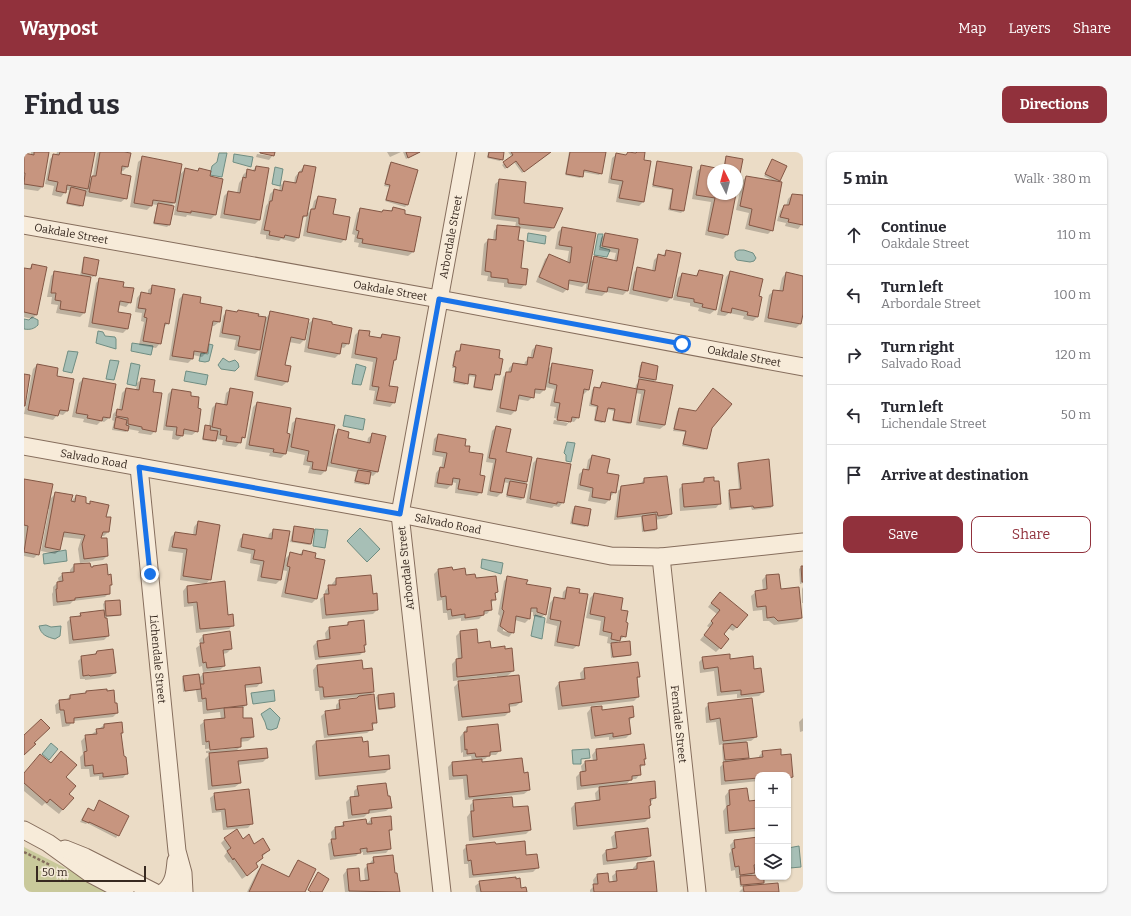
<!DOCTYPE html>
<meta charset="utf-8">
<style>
body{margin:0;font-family:Bitter,serif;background:#f7f7f7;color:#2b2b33}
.controls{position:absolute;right:12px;bottom:12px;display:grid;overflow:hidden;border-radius:8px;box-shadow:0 1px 3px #0004}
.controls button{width:36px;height:36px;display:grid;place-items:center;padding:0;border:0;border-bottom:1px solid #e1e1e2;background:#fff;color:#2b2b33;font:20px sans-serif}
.compass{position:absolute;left:683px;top:12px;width:36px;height:36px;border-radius:50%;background:#fff;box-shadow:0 1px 3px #0004;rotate:354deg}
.scale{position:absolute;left:12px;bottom:10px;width:110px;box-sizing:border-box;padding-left:4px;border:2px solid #372920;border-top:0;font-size:11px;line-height:14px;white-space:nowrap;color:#372920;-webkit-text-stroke:3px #f3e8d6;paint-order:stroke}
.stop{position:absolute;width:12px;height:12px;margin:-9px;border:3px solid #1a73e8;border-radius:50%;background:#fff}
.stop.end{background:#1a73e8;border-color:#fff;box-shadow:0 1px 4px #0008}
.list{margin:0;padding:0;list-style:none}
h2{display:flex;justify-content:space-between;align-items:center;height:52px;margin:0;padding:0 16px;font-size:17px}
h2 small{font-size:13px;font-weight:400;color:#7c7c81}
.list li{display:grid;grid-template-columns:26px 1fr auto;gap:12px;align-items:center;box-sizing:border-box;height:60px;padding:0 16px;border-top:1px solid #e1e1e2}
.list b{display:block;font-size:15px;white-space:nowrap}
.list p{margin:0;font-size:13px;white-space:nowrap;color:#7c7c81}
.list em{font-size:13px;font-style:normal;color:#7c7c81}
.actions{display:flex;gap:8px;padding:12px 16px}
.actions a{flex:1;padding:9px 0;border:1px solid #91313c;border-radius:8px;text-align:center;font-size:14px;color:#91313c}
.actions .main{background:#91313c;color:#fff}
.icon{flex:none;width:22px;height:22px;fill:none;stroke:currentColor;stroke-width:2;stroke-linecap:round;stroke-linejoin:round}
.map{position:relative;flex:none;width:779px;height:740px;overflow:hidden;border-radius:8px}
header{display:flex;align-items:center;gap:24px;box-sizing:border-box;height:56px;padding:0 20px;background:#91313c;color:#fff}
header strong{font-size:19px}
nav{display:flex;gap:22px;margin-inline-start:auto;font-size:14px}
.intro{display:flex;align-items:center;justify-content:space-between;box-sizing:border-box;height:96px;padding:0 24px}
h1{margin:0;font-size:28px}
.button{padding:10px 18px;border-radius:8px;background:#91313c;color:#fff;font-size:14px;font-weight:700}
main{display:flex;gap:24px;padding:0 24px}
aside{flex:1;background:#fff;border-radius:8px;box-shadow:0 1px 3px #0004}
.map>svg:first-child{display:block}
</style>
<header>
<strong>Waypost</strong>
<nav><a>Map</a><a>Layers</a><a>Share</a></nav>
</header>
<div class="intro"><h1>Find us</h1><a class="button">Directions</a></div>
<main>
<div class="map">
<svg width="779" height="740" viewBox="0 0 779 740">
<rect width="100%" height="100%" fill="#ebdcc6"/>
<path fill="#c9c99b" d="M0,695L89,740H0Z"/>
<g fill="#a7bfb6" stroke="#6f8d82">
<path d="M195,1H203L198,25L186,23L188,14L193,10Z"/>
<path d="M210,2L229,5L227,15L209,10Z"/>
<path d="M251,15L259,17L256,34L248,32Z"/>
<path d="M504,81L522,84L521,92L503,89Z"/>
<path d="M574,82H579L576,95L586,98L583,105L570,103Z"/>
<path d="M715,98H720L729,101L732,106L730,109L726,110L713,108L711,105V100Z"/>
<path d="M8,165L14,168V173C10,177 6,178 0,177V167L5,168Z"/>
<path d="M74,179L79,180L81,184L91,185L92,187V197L72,191Z"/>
<path d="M108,191L129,194L127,203L107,199Z"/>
<path d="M185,192L189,193L185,209L181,210L175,209L177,201L184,202Z"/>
<path d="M44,199L54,200L48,221L39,219Z"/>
<path d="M199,206L205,210L211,208L214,211L215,215L211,219L197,217L194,213Z"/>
<path d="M86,208L95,209L90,228L82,227Z"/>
<path d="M107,211L116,213L112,234L103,232Z"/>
<path d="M332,212L342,215L337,233L328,232Z"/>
<path d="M162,219L184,223L182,233L160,229Z"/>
<path d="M321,263L341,267L339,278L319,274Z"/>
<path d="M543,290L551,291L547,310L542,309V303L540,301Z"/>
<path d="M336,376L356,397L343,410L323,389Z"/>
<path d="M291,377L304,378L301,396L289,394Z"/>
<path d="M42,398L43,409L20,412L19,402Z"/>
<path d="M458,407L479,411L477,422L457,416Z"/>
<path d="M511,463L521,466L518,487L507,484Z"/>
<path d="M22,473L27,475L37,474L36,484L31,487C23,485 17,483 15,474Z"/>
<path d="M250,538L251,549L229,552L227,541Z"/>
<path d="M246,556L256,566L253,576L247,578L243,577L241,570L237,562Z"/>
<path d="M27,591L34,597L25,608L18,602Z"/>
<path d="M565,597L566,606L557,607V612H549L548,598Z"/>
<path d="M775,694L777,715L766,716L764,696Z"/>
</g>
<g fill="#0003" fill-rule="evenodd">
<path d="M7,0H24L18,35L14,39L0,37V2L7,4Z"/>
<path d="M33,0H70L65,29L69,24L73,1L74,0H94L103,15L99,19L96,18L102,46L97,50L60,44L58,53L56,55L42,52L45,38H42L41,40L37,45L28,43L30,34L21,32L26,7L30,3H32Z"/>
<path d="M234,0H250L249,3L245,8L232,5L233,2L247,4V2Z"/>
<path d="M363,0H377L366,5Z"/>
<path d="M379,0H397L382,7Z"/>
<path d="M464,0H479L478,7L476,9L463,6Z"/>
<path d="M484,0H526L498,21L490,10L481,17L478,13L488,5Z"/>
<path d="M545,0H581L577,21L575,23L559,20L558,24L556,26L541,23Z"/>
<path d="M604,0L610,2L611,0H620L618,9L626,10L619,50L615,54L592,50L595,33L584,31L588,6L593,2L601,4Z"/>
<path d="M703,5L717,8L713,27V18H699L701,7Z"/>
<path d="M119,6L155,24L161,17L173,19L175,17L185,25L198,28L191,63L187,67L163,63L162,65L150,63L152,49L147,54H148L145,73L143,75L129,72L133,53L127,52V54L123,58L106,55L114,10Z"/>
<path d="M748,8L755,28L754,30L748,78L744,82L721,77L725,61L712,58L718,29L722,25L751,30L740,24Z"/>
<path d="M634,10L667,16L659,59L657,61L644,58L648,38L628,35L632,12Z"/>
<path d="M367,11L392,18L383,53L381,55L361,49L365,35L360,34L365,13Z"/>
<path d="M280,14L282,63L288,57L290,49L294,45L308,62L321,87L317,91L279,84L283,62L277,69L274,86L270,90L257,87L255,89L242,87V83L236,82L242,54L244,51L246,42L250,38L255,39L256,34L260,30L270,32L271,25Z"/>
<path d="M232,15L244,17L235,68L231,72L196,66L200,44L204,40L213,41L215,31L218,27L219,23L223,19H228Z"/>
<path d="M678,15L696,18H689V42H708L703,83L699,87L681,83L687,50L668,47L673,19Z"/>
<path d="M476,28L498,52L529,76L525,80L494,76L493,89L496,117L501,132L497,137L480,135V131L463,129L464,124L457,123L460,92L464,88H469L470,79L474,74L491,76L492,70L467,67L471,32Z"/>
<path d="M768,43L779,44V69L778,72L774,77L761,74L762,71L753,69L756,59L760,54H762L764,47Z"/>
<path d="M369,56L379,63L395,66L389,100L384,104L334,95L335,91L330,90L331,83L328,82L333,61L337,57L357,61L359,59L366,60Z"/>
<path d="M538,76L566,110L571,106L590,109L592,101L575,98L577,86L581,82L613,88L603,139L599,143L582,140L578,144L561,141L563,130L558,135L544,132L543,137L539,141L512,130L521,107L526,103L543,111L545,99L531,97L534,80Z"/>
<path d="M643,99L647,146L643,150L605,142L610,120L614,116L628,119L630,108L635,103L638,104Z"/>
<path d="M61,106L71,123L69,125L66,124L60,161L56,165L32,161L34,153L27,152L28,145H23L27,124L31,120L56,124L59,108Z"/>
<path d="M8,113L13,162L8,167L0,165V117H5Z"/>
<path d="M675,119L697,123L691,158L686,162L674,159L675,156L666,154V151L649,148L654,126L658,122L671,125Z"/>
<path d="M706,120L733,145V165L729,169L719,167L720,164L705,161L701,164L693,163L702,125Z"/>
<path d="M762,121L779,125V156L776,172L772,176L740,170L745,143L750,139L755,140L758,126Z"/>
<path d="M76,127L98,135L106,150L102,155L95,153L93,161L106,163L103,177L99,181L64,175L72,131Z"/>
<path d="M129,134L144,171L139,176L136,191L132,196L115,193L120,170L117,169L118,161L111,160L113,146L117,141L124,142V138Z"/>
<path d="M159,143L174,152L197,156L195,170L190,174H187L182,201L178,205L169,203L168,207L164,211L145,208L155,147Z"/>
<path d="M203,159L242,166L247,160L284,168L280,188L276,192L265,190L260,213L266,215L263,230L258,234L230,228L236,197L231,202L210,198L212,188L195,185L199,164Z"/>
<path d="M290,167L307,173L324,191L320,196L316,195L315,202L311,206L280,200L285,171Z"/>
<path d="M335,179L344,185L354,187L358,183L371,208L368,211L364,234L370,250L366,255L349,252L351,239L345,238L349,210L327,206L331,183Z"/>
<path d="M438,193L475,223L473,224H470L467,237L466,239L449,236L451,225L444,224L443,231L441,233L429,231L431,216H428L430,202L432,200H435L436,195Z"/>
<path d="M512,194L524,217L529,212L568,219L564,238L560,242H559L554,265L550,270L546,269L542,274L529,272L530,268L544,271V269L530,266L532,255L526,254L530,237L521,235L520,238L516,242L509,241V245L504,249L493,247L491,259L487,263L472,260L479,225L483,221H484L485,216L489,212L500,213L501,210L505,206L506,207L508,198Z"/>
<path d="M618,212L631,228L628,231L641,273L636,277L612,273L617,242L612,241L607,270L605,272L588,269L590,259L582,257L580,269L578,271L570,269L572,255L565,254L568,238L570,236L575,237L576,233L578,231L611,238L612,233L617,227H614L616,213Z"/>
<path d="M13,213L31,225L43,259L39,263L34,262L29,268L0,262L9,217Z"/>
<path d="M59,227L91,233L85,266L80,270L77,269L73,273L59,270L60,267L48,265L55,231Z"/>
<path d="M118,227L128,241L131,279L127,283L114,281L115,279L104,277L102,280L88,278L90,269L88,268L89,262L93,258H95L98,241L102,237L112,239L113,231Z"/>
<path d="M207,237L220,285L212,295L198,293L199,288L192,287L189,290L178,288L180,276L182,274H185L188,256L192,252L200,253L202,241Z"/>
<path d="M148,238L173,279L168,283L158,282V284L154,288L148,287L149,279L139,278L144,242Z"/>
<path d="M233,251L262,282L266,283L268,271L273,267L305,299L307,300L311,283L315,278L323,287L343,291L344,286L349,282L353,320L349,324L346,323L344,331L342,333L330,331L332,320L302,314L301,319L297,323L284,321L286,314L279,313L281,303L262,299L261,302L257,306L245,304L246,301L221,297L229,255Z"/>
<path d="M655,257L687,276L682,296L680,298L658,294L661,280L649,279L653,259Z"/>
<path d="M472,275L481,301L506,306L502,330L500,332L499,346L497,348L482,345L484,331L479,330L477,341L473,345L463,343L469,311L462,310L468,279Z"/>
<path d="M414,283L440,294L444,301L455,324L457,340L453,344L431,341L432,331L428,330L427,333L423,337L410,335L412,321L416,316L417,317L419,305L408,303L410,287Z"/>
<path d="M568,304L582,321L591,340L587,344H586L585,348L581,352L564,349L566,340L553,337L555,322L560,318L562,319L564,308Z"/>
<path d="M513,307L539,350L535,355L530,354L528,356L502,351L509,311Z"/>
<path d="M714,312L748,354L747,356L728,358L727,355L705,358L704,341L706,339L715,338L713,313Z"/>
<path d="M620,327L647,362L642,366L631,368L632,377L631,379L618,380L617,365L590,368L594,339L598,335L616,333Z"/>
<path d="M680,327L689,330L696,351L692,356L656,359L655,337L659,333L676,331Z"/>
<path d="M0,328L25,348L32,341L46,351L52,344L61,352H64L67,350L81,366L84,380L80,384H77L76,387L83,404L79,408L56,411L54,397L57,387L38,385L36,398L31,402L17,399L25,357H23L14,402L10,406L0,404Z"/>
<path d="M551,355L563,373L561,375L546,372L549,357Z"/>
<path d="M174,370L186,427L182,432L156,428L159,401L144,399L147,385L151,381L169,383L170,375Z"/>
<path d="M271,375L287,392L285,393L266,390L269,377Z"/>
<path d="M250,378L260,408L266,402L275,403L279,399L290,407L300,409L292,447L288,451L257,445L263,419L258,418L256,428L252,432L233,429L236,413L226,411L227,402L213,399L216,387L220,383L244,387L245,382Z"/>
<path d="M50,413L66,416L69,415L83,424L87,432L85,435V441L81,445L49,449L46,452L29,454L28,442L29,440V435L33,431H35L34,426L39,422L46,421V418Z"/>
<path d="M777,415H779V431L776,432L775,417Z"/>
<path d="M414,418L428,419L451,427L473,440L470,443L471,447L467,451V457L463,462H459V463L455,467L437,469V466L424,468L423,461H419L418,448L413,449L410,422Z"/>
<path d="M346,424L348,443L353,458L349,462L298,467L296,447L301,443V439L305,434H308V432L312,427Z"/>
<path d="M742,424L756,438L777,466L773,470L750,473L745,469H739L738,458L729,459L727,444L732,440L739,439L738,428Z"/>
<path d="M484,425L501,433L521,462L517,466L509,464V460H506L505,467L501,471L491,468L489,480L485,485L479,483L473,479L476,464L474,462L480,429ZM479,477L487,479V481L479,479Z"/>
<path d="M163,434L203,464L209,473L205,477L172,481L169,454L160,455L159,439Z"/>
<path d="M779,435V451H778V437Z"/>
<path d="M543,436L554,493L549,497L530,494L533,474L522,471L526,451L530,446L538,448L539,440Z"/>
<path d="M570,442L596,459L601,471V484L592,491L606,503L604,504L587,506L586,493L587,492L583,491L584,485L575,483L577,469L562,466L566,446Z"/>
<path d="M691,446L713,475L709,479L704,476L698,483L696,496L692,500L676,488L686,476L683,474L693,462L684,455Z"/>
<path d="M81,450L96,463L94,464L82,465L84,484L80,488L45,492L43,470L47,466L53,465L57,462L80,459L79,452Z"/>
<path d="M324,471L341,492L340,494V499L336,503L291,508L289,494L293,490L302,489L301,481L305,476L321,475Z"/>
<path d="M205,480L207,497L203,501L199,502L200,514L196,518L179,520L178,514L175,515L172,496L176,493L175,488L179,484Z"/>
<path d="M436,480L453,492L466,497L480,498L489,519L482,525L497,550L492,554L484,555L485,560L481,564L434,569L430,535L435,530L473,526V524L429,529L428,512L432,508H434L432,484Z"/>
<path d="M73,499L91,521L86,525L61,528V527H56L54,509L58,505L69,504Z"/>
<path d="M679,506L706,508L729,518L739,540L735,544L713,546V542L693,544L690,519L676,521L675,510Z"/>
<path d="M293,513L349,540L346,543L352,570L347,575L348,577L343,581L300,586L297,564L302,560L312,559V553L316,549L332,548L335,545L296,548L295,539H291L289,518Z"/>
<path d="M560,517L615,525L612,527L614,545L610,549L534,558L531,536L535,531L557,529L556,521Z"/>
<path d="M179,522L237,530L233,535L220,536L222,553L218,557L219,568L229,585L224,589L216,590V595L211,600L243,606L239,610L214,613L216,631L211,635L184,638L181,607L187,601H182V599L213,596V594L181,597V593H178L176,573L181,569L197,567L196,560L179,562L178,550H174L172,538L159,540L158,527L159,525L174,527Z"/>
<path d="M62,540L90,552L93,561L89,565L49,569L45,574L38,575L36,561L32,562L31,553L36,549L42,548L46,544L60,542Z"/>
<path d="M369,542L370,555L368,557L354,558L352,545L354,544Z"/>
<path d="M685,552L732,585L727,589H722L724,605L721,608L735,607V604L739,600L757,604L768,625L764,629V623H734V629L697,633L696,615L701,610H699L698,595L700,592L695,593L692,570L682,571L681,556Z"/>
<path d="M567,556L609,565L605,569L606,582L602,586L585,588V585L567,587L563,561Z"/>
<path d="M779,566V579L776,580L775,570Z"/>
<path d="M80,573L98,581L96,582L99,605L103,621L99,626L75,628V624L66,625L65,617H57L56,605L59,602L57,589L62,584L68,582Z"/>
<path d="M443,576L476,598L472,603H465L461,607L457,608L458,611L499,622L505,638L500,642L465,646V648L488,656L506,678L502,682L445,689L443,665L446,661V653L452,647L441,648L439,627L425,628L424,615L428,611L448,609L447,604L439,605V600L437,601L436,585Z"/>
<path d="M337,586L345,606L365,617L361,621L291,628L288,594L292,590Z"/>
<path d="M572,598L621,606L619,608L620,612L615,617L616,622L612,627H607L601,634L631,645L627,650H626V653L624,655L625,666L621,670L549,678L547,656L551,652L572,649L571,641L577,635L553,638L552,625L556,621H558L557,614L561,610L569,609L568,603Z"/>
<path d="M0,622L41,625L44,642L48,646L35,662L21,651L18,654L0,639Z"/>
<path d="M334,635L367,655L362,659L343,662L340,665L324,667L322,650L326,646L330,645V639Z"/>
<path d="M705,639L724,650L734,649V679L701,682L699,659L702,655L701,644Z"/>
<path d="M191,642L228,671L224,676L199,678L197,660L188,661L186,646Z"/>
<path d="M75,650L104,664L92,686L63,671L62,672L56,670L62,659L64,657L69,660Z"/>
<path d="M347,667L367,677L364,681L366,696L362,701L339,703V700H336L332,704L306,708L304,692L308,688L307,680L311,676L316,675L320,671L342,673Z"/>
<path d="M592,681L626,704L621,708L579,713L578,703L582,699L589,698L587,685Z"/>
<path d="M734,686V715L729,716L730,721L726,725L734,724V725H739V731L737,733L754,740H715L721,734L716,735L715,726H712L711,718L707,719L705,702L707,699L706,693L710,689Z"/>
<path d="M201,687L219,688L245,698L231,712L229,719L218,727L206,710L205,711L200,704L203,700L197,691Z"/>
<path d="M471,693L501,704L514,715L509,720L445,726L444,712H440L439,698L443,694Z"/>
<path d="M350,706L370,722H372L375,740H321L319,723L323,718L334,717L335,730L341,729L340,717L344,713L346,712V711Z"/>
<path d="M274,709L280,740H223L234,718L239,713L264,726L270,714Z"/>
<path d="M613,712L632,740H566V738L570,734L569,728L573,723L584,731H589L588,724L593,720L609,718V716Z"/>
<path d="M456,730L496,737L502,740H452L451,734Z"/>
</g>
<g fill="#c7957f" stroke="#835745">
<path d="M10,0H25L19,35L0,32L1,21H0V1L10,3Z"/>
<path d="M36,0H71L64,37L43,33L42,41L32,39L34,30L24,28L29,2L35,3Z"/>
<path d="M76,0H100L107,1L104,15L98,14L97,22L107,24L103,47L65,40L68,24H72Z"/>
<path d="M236,0H251L250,4L236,1Z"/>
<path d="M382,0H396L384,6Z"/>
<path d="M465,0H480L479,8L464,5Z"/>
<path d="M487,0H527L500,20L492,9L483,16L479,10L489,3Z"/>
<path d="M546,0H582L578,22L560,18L559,25L542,22Z"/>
<path d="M604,0L612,1L613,0H621L620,8L627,9L620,50L595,46L599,29L587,27L592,1L602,3Z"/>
<path d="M118,4L158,12L151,51L129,48L128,54L110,51Z"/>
<path d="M702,4L719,7L715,27H713V18H700Z"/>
<path d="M748,7L763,14L756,29L741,22Z"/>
<path d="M633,9L668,15L660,59L646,57L649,37L629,33Z"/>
<path d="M367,10L394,18L384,53L362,48L366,33L361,32Z"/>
<path d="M280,13L292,15L283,64H279L275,86L261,83L260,86L245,83L246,79L240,78L246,49H248L250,37L258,39L260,29L272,31L275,20H278Z"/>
<path d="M677,13L697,17V18H689V42H712L704,83L684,79L691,46L672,43Z"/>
<path d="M232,14L245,16L236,68L200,62L204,39L216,41L219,25L222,26L223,17L231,19Z"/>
<path d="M161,16L174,19L175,16L187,19L186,24L199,27L192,63L167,59V61L153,59Z"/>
<path d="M722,24L758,30L749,79L725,73L728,57L716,54Z"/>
<path d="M475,27L502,30L500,51L539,56L530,76L495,72V66L471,63Z"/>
<path d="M47,35L62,39L59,54L43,51Z"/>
<path d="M768,42L779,43V73L764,70L765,67L756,65L760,53H765Z"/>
<path d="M294,44L312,47L309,62L326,65L322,88L283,80L287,57H291Z"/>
<path d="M134,51L150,54L146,73L130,71Z"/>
<path d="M369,55L381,58V62L397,65L390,100L338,91L339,87L333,86L335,79L332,78L336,56L358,60L359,58L368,59Z"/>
<path d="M473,73L496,75L494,88L500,89L497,116L504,117L502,133L484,131V127L467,125V120L461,119L464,87L472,88Z"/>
<path d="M538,75L572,81L563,131L545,128L544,138L515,125L525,102L546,111L548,95L535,93Z"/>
<path d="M581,81L614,87L604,139L584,135L583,140L564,137L570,104L593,109L595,97L578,94Z"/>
<path d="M642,98L657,101L648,146L609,138L613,115L631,119L634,102L641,104Z"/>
<path d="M60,105L75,108L72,124L58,121Z"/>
<path d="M8,112L23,115L13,163L0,160V116L7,117Z"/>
<path d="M675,118L699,123L692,158L678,155L679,152L670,150V147L653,144L658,121L673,124Z"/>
<path d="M30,119L67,125L61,161L36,157L37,149L31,148L32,141H27Z"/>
<path d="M706,119L739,127L735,144L738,145L734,165L723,163L724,160L708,156L707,161L697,159Z"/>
<path d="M762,120L779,124V162L777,172L744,166L749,138L759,139Z"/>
<path d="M75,126L100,130L99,135L110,136L107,151L96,149L94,160L107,162L104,177L68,171Z"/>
<path d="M128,133L151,137L145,172L141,171L137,192L119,189L123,166L120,165L122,157L114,156L117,140L127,142Z"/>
<path d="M159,142L177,145L176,151L198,155L196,170L189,169L183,201L170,199L169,207L148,204Z"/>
<path d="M202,158L213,160L214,158L235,162L234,164L242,165L236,198L214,194L216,184L198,181Z"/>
<path d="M246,159L285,167L281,188L267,185L261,213L267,214L264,230L233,224Z"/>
<path d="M289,166L308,170V172L328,176L325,192L318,191L316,202L284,196Z"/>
<path d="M335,178L346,179L345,184L357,186L358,182L376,185L372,208H370L365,234L374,235L371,251L352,248L355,235L348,234L353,206L331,202Z"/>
<path d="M437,192L476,198L475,206L479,207L476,223L471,222L468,238L450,235L452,223L445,222L444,232L430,229L432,215L429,214L432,199H436Z"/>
<path d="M512,193L528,196L521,238L511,237L510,246L495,243L492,259L476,256L482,220H487L489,211L503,213L504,205L509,206Z"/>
<path d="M618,210L634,214L632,228L615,225Z"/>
<path d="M528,211L569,218L565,238L560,237L555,266L548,265L547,270L533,268L536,251L530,250L533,233L525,231Z"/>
<path d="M13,212L34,216L33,224L50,227L44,259L36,258L34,264L4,258Z"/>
<path d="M0,222L6,223L1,254H0Z"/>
<path d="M59,226L92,232L86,266L79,265L78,269L63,266L64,263L52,261Z"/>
<path d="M117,226L131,228L129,240L138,241L132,280L118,277V275L104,272V266L92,264L93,257L98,258L102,236L115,238Z"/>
<path d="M615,227L649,233L641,273L615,269L621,238L613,237Z"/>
<path d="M578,230L613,237L607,271L589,268L591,257L584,256L581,270L571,268L574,254L567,252L570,235L576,236Z"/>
<path d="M206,236L229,240L221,286L218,285L217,291L202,289L203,284L196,283L197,277L188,275L192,251L203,253Z"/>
<path d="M689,236L708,252L688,276L683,297L659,292L662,279L650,277L655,256L672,259Z"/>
<path d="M148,237L167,240V244L175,245L174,256L177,257L174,280L160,277L159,284L152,283L153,275L142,274Z"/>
<path d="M233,250L267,256L263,281L266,282L262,302L249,300L250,297L225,293Z"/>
<path d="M92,265L103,268L102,273L105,274L104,279L90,276Z"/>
<path d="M272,266L311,273L302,319L288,317L289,310L283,309L285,299L267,295Z"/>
<path d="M181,273L187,274L186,278L194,279L192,289L179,287Z"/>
<path d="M472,274L487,277L482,300L508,305L503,330L481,326L478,341L466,339L472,307L465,306Z"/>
<path d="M314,277L325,280L324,286L346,291L348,281L362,284L354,320L307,311Z"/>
<path d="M414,282L442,287L441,294H446L445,300L459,302L456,323L461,324L458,341L434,337L436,327L429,326L428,333L413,331L416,315L420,316L423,301L411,299Z"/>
<path d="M568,303L586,307L583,321L595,323L592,341L587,340L586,348L568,345L569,336L556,333L559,317L565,318Z"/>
<path d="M513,306L547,312L540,351L533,350V352L506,347Z"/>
<path d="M745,307L749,354L730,356L729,354L707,356L705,338L717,337L714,311Z"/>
<path d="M334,318L347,320L345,332L331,329Z"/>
<path d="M643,324L648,362L634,364L633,360L593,365L597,334L620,331V326Z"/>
<path d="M690,325V329H695L697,352L660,355L658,332L680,330V326Z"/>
<path d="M0,327L29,332L15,403L0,400L4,374L0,373Z"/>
<path d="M486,329L503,332L500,346L483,343Z"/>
<path d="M31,340L49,343L47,349L51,350L52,343L62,345V351L66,352V349L85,353L82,365H87L85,380H79L77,386H83L84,404L60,407L58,392L61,383L40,380L36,398L21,395Z"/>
<path d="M551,354L567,357L564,374L548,371Z"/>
<path d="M632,362L633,377L620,379L618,364Z"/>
<path d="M174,369L196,373L187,428L159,424L163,397L148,395L151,380L172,383Z"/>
<path d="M270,374L290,377L287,392L268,389Z"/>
<path d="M249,377L266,379L257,428L237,425L240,409L229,407L231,398L217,395L219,382L248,387Z"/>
<path d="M279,398L292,401L291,406L301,408L293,447L261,441L266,415L263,414L266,400L278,403Z"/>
<path d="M66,411L67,415H69V414L83,412L84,423L87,422L88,433H86V442L51,446V448L33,450L32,437H33V430L39,429L38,421L50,420V412Z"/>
<path d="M777,414H779V430H778Z"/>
<path d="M428,415L429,418L441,416L442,423L451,422L452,426L472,424L474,440L471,441L472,448H467L468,458L460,459V463L441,466V462L428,464L427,457L423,458L422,444L417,445L414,417Z"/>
<path d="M755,422L757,437L775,435L778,466L754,469L750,465L743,466L742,454L733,455L731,439L743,437L742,423Z"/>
<path d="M347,423L349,442L353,441L354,458L302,463L300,442H305L304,433H312V426Z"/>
<path d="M483,424L504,428L502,432L527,436L522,463L513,460V456H507L506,467L492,464L490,481L484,480L476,474L480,459L478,457Z"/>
<path d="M201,429L204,463L209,462L210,474L176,477L173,450L164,451L163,434Z"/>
<path d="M543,435L556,437L555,441L564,442L555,494L533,490L537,469L526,467L530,445L541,447Z"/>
<path d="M696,440L724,463L713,476L708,472L700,482L705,487L697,497L680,483L689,471L687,469L696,458L687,451Z"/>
<path d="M570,441L599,446L597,458L604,459L602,470L604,471L602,485L597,484L596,489L587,487L588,481L579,479L581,465L566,462Z"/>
<path d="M96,448L97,463L82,464L81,449Z"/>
<path d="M80,458L81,466H83L85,484L49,488L46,465L57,464L56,461Z"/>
<path d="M340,468L342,493H340L341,500L295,505L293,489L306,487L305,475L324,473V470Z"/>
<path d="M453,477L454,491L466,489L467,496L481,494V497L488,496L490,519L433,525L432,507L438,506L436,479Z"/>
<path d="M206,479L208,497L199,498L201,514L183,516L182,510L179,511L176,491H180L179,483Z"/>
<path d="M606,489L607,503L589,505L587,491Z"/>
<path d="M89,497L92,521L66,524L65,523L59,524L57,504L72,502L73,499Z"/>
<path d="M706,502V507L729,504L730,517L737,516L740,540L717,543V538L697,540L694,515L680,517L678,505Z"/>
<path d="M338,508L339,517L348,516L350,540L300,545L299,535H295L293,513Z"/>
<path d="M614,510L616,525H613L615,545L538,554L535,530L561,527L560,516Z"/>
<path d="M236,515L238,531L221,533L223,553L183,558L182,546L178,547L177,537L176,532H180L179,521Z"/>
<path d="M175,522L177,537L161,539L159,524Z"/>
<path d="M495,523L498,550L485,552L486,560L438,565L434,529Z"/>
<path d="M83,537V539L90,538L91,551H93L94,561L50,566V571H42L40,558H36L35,548L46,547V543L62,541V539Z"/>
<path d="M370,541L371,555L355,557L354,543Z"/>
<path d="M350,542L353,571H348L349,578L304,583L301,559L316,557L315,548L333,546L335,544Z"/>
<path d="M728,546L733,585L699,589L696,566L686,568L684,551Z"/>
<path d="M578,554V558L609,554L610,565L605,566L607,582L589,585V581L571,584L567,555Z"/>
<path d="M219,555V566H228L230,585L217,586V595L186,598L185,589L182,590L180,568L201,566L200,556Z"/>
<path d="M17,567L26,576L10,591L12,592L0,603V583Z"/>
<path d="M98,570L99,581H97L100,604L102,605L104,622L79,625V621L70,622L69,613L61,614L60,600L63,599L61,583L73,582L72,577L80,576V572Z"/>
<path d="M474,572L477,599L466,600V604L452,605L451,601L443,602V597L441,598L440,580H443V575Z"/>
<path d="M338,585L339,590L344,589L345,605L365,603L366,617L295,624L292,589Z"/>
<path d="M723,590L725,606L701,608L699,592Z"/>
<path d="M620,592L622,607H620L621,613H616L617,623L608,624V628L557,634L556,620L562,619L561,609L573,608L572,597Z"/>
<path d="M243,596L244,606L214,609L217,631L188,634L185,601Z"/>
<path d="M757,597V603L767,602L769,625L764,626V623H734V626L701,629L699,610L739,605L738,599Z"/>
<path d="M37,599L53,613L42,625L52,634L45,642L50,646L39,658L26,647L23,651L0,631V621L16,602L27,611Z"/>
<path d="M498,606L500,621L504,620L506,638L445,645L443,623L429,624L428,610L458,607V610Z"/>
<path d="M631,629L632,646L626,647L627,653L625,654L626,666L553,674L551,651L576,648L575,635Z"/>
<path d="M362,631L364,644H366L368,656L345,658V661L328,663L326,645L335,644L333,634Z"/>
<path d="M723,636L725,649L734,648V676L705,679L703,654L706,653L705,638Z"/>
<path d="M225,637L229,672L203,675L201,657L192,658L190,641Z"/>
<path d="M488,645L489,655L504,654L507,678L449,685L447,659H450L449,648Z"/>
<path d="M75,648L105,664L95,684L65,670V671L58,668L64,656L70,659Z"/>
<path d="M367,664L368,678H365L367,697L343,700V696L336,697L337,701L310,704L307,687H312L311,675L320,674L319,670L342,667L343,672H348L347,666Z"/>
<path d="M624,676L627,704L583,709L582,698L593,696L591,680Z"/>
<path d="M213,677L219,687L225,682L230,692L239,686L246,698L238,703L239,706L232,711L234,715L223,724L210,706L209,708L203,699L207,696L200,686Z"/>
<path d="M734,685V712L730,713L731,721L716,723L715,714L711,715L708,697L711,696L710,688Z"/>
<path d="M501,689L502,703L513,702L515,716L449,723L447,708L444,709L442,693L471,690L472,692Z"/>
<path d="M369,703L371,721H373L376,740L325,739L323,717L335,716L336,729L345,728L343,712L350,711L349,705Z"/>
<path d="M274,708L292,717L281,740H225L238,712L265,725Z"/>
<path d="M630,709L633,740H570L569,732H574L573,722L584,721L585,730L593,729L592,719L613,717V711Z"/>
<path d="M294,720L305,727L298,740H287L284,738Z"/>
<path d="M734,723V725H740V731L717,733L716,724Z"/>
<path d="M492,725V727L496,726L497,736L502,735L503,740H457L455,729Z"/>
<path d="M754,731L755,740H720L719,734Z"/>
</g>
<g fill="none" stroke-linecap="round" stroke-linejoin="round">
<defs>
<g id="minor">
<path id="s1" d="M0,73L415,147L779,215"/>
<path id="s2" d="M0,294L376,362L587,404L637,405L779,390"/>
<path id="s3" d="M115,315L153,699L159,721L160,740"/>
<path id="s4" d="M637,405L673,740"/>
<path d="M0,678L24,691L67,722L101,740"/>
<path d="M41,697L61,705L130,740"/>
<path d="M140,740C150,732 151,721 152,709"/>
<path id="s5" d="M418,740L376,362L442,0"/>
</g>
</defs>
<use href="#minor" stroke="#866e5d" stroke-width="19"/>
<path stroke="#866e5d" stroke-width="2.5" stroke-dasharray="3 2" stroke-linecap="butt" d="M0,700L26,713"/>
<use href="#minor" stroke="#f7ebd9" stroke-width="17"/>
</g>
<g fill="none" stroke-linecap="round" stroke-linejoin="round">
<path stroke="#1a73e8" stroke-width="5" d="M126,422L115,315L376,362L415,147L658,192"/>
</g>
<g text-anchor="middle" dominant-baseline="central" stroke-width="3" stroke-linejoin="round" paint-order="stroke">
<g font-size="11" fill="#372920" stroke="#f3e8d6">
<text stroke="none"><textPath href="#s1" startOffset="48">Oakdale Street</textPath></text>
<text stroke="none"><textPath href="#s5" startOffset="662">Arbordale Street</textPath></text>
<text stroke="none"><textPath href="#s1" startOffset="372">Oakdale Street</textPath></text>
<text stroke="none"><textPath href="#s1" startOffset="732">Oakdale Street</textPath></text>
<text stroke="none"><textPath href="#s2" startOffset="71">Salvado Road</textPath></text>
<text stroke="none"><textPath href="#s2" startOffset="431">Salvado Road</textPath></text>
<text transform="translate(382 416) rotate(-96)">Arbordale Street</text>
<text stroke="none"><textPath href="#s3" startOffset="193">Lichendale Street</textPath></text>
<text stroke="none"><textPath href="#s4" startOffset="168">Ferndale Street</textPath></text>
</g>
</g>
</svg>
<div class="controls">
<button>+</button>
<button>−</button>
<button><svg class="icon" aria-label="layers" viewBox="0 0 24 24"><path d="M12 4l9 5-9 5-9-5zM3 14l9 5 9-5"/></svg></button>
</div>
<svg class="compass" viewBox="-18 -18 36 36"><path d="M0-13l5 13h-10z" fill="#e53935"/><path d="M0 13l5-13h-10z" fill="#7c7c81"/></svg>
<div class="scale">50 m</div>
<div class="stop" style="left:658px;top:192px"></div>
<div class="stop end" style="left:126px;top:422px"></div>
</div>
<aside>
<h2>5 min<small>Walk · 380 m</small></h2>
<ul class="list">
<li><svg class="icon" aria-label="ahead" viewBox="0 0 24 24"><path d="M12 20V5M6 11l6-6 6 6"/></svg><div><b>Continue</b><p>Oakdale Street</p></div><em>110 m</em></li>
<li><svg class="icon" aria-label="left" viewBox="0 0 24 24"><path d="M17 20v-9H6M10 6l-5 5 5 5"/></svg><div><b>Turn left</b><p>Arbordale Street</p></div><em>100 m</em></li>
<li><svg class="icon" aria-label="right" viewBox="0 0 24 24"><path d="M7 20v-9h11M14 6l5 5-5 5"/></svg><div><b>Turn right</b><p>Salvado Road</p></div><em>120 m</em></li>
<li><svg class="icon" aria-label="left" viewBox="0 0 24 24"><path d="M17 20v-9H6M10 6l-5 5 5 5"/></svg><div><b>Turn left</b><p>Lichendale Street</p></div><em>50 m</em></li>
<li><svg class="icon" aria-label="arrive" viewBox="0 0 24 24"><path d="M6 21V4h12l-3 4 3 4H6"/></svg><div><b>Arrive at destination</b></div></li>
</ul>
<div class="actions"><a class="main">Save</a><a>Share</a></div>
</aside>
</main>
